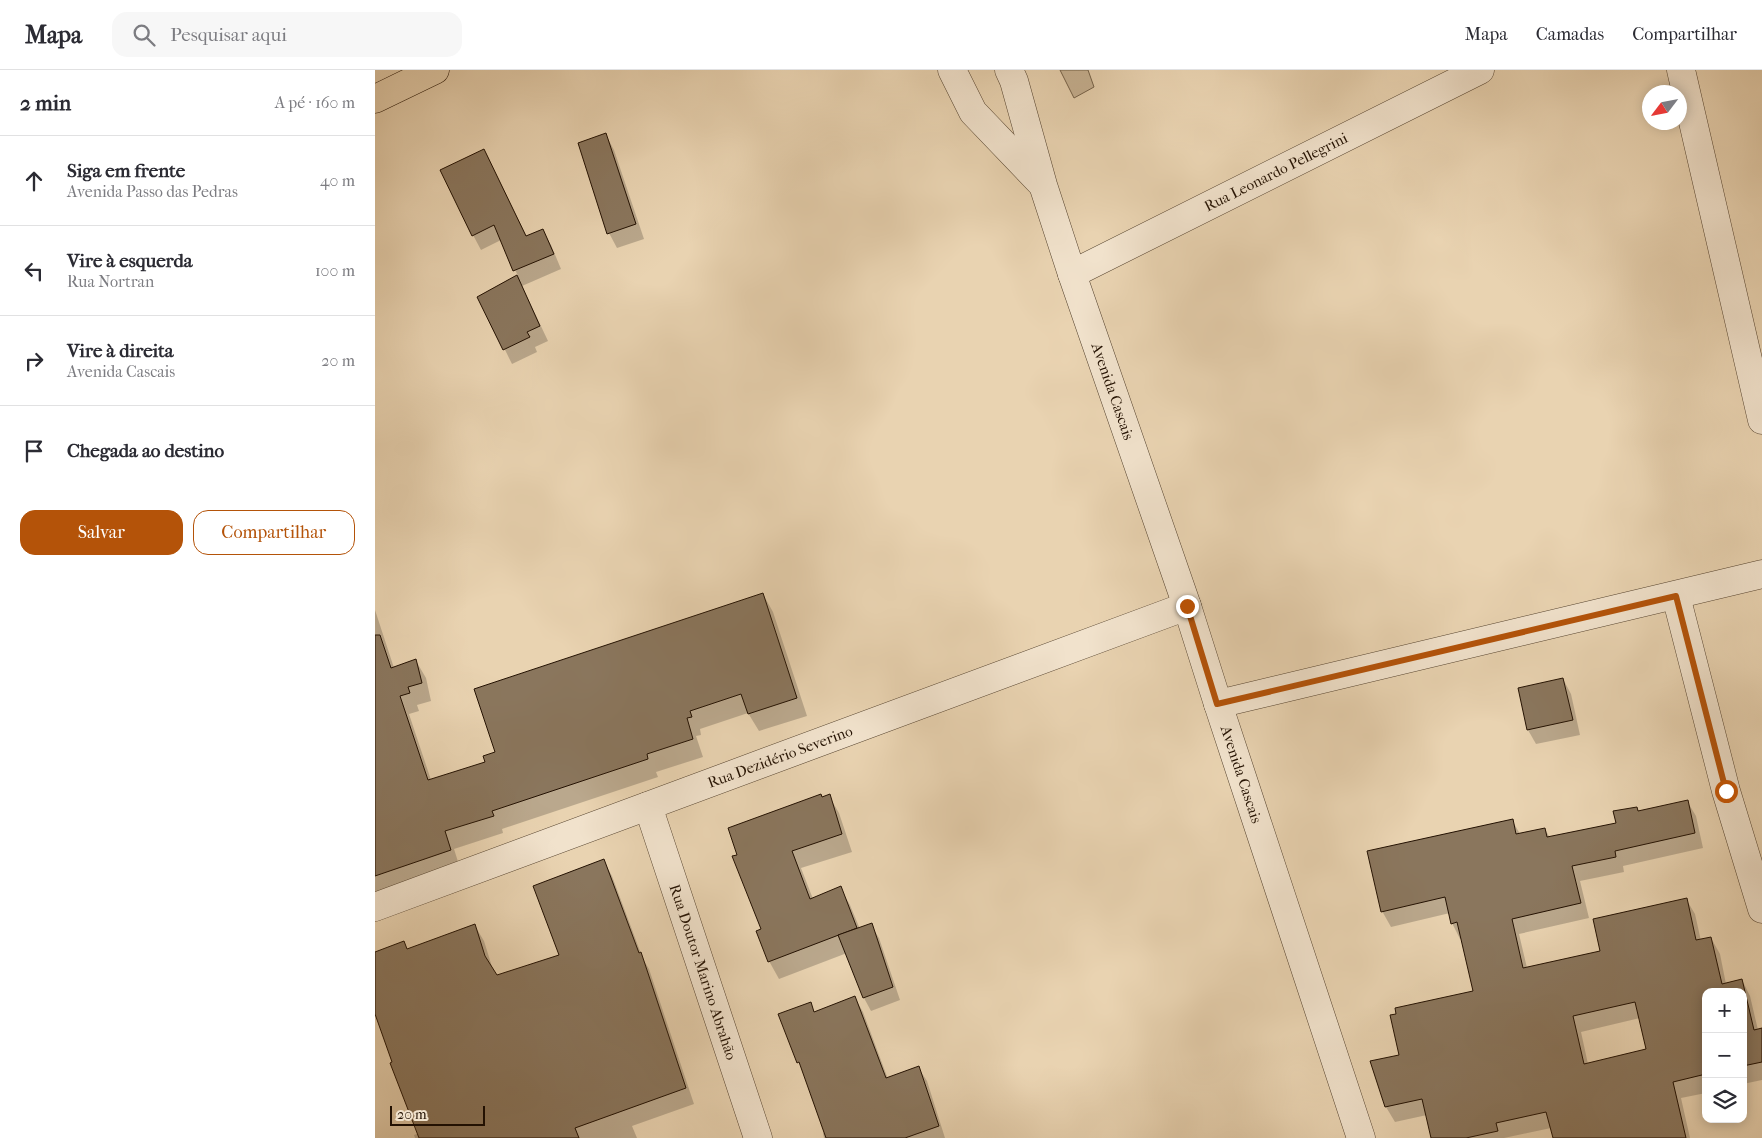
<!DOCTYPE html>
<html lang="pt">
<meta charset="utf-8">
<style>
body{margin:0;font-family:"IM FELL French Canon",serif;background:#f7f7f7;color:#2b2b33}
.controls{position:absolute;right:15px;bottom:15px;display:grid;overflow:hidden;border-radius:10px;box-shadow:0 2px 12px #0003}
.controls button{width:45px;height:45px;display:grid;place-items:center;padding:0;border:0;border-bottom:1px solid #e1e1e2;background:#fff;color:#2b2b33;font:25px sans-serif}
.compass{position:absolute;left:1267px;top:15px;width:45px;height:45px;border-radius:50%;background:#fff;box-shadow:0 2px 12px #0003;rotate:238deg}
.scale{position:absolute;left:15px;bottom:12px;width:95px;box-sizing:border-box;padding-left:5px;border:2px solid #231102;border-top:0;font-size:14px;line-height:18px;white-space:nowrap;color:#231102;-webkit-text-stroke:4px #f1e2cc;paint-order:stroke}
.stop{position:absolute;width:15px;height:15px;margin:-11px;border:4px solid #b45309;border-radius:50%;background:#fff}
.stop.end{background:#b45309;border-color:#fff;box-shadow:0 1px 5px #0008}
.list{margin:0;padding:0;list-style:none}
h2{display:flex;justify-content:space-between;align-items:center;height:65px;margin:0;padding:0 20px;font-size:21px}
h2 small{font-size:16px;font-weight:400;color:#7c7c81}
.list li{display:grid;grid-template-columns:32px 1fr auto;gap:15px;align-items:center;box-sizing:border-box;height:90px;padding:0 20px;border-top:1px solid #e1e1e2}
.list b{display:block;font-size:19px;white-space:nowrap}
.list p{margin:0;font-size:16px;white-space:nowrap;color:#7c7c81}
.list em{font-size:16px;font-style:normal;color:#7c7c81}
.actions{display:flex;gap:10px;padding:15px 20px}
.actions a{flex:1;padding:11px 0;border:1px solid #b45309;border-radius:15px;text-align:center;font-size:18px;color:#b45309}
.actions .main{background:#b45309;color:#fff}
.icon{flex:none;width:28px;height:28px;fill:none;stroke:currentColor;stroke-width:2;stroke-linecap:round;stroke-linejoin:round}
.map{position:relative;flex:none;width:1387px;height:1068px;overflow:hidden}
header{display:flex;align-items:center;gap:30px;box-sizing:border-box;height:70px;padding:0 25px;background:#fff;border-bottom:1px solid #e1e1e2}
header strong{font-size:24px}
nav{display:flex;gap:28px;margin-inline-start:auto;font-size:18px}
.search{width:350px;height:45px;background:#f7f7f7;display:flex;align-items:center;gap:12px;box-sizing:border-box;padding:0 18px;border-radius:15px;color:#7c7c81;font-size:19px}
main{display:flex}
aside{flex:1;background:#fff}
.map>svg:first-child{display:block}
</style>
<header>
<strong>Mapa</strong>
<div class="search"><svg class="icon" aria-label="search" viewBox="0 0 24 24"><circle cx="10" cy="10" r="6"/><path d="M15 15l6 6"/></svg>Pesquisar aqui</div>
<nav><a>Mapa</a><a>Camadas</a><a>Compartilhar</a></nav>
</header>
<main>
<aside>
<h2>2 min<small>A pé · 160 m</small></h2>
<ul class="list">
<li><svg class="icon" aria-label="ahead" viewBox="0 0 24 24"><path d="M12 20V5M6 11l6-6 6 6"/></svg><div><b>Siga em frente</b><p>Avenida Passo das Pedras</p></div><em>40 m</em></li>
<li><svg class="icon" aria-label="left" viewBox="0 0 24 24"><path d="M17 20v-9H6M10 6l-5 5 5 5"/></svg><div><b>Vire à esquerda</b><p>Rua Nortran</p></div><em>100 m</em></li>
<li><svg class="icon" aria-label="right" viewBox="0 0 24 24"><path d="M7 20v-9h11M14 6l5 5-5 5"/></svg><div><b>Vire à direita</b><p>Avenida Cascais</p></div><em>20 m</em></li>
<li><svg class="icon" aria-label="arrive" viewBox="0 0 24 24"><path d="M6 21V4h12l-3 4 3 4H6"/></svg><div><b>Chegada ao destino</b></div></li>
</ul>
<div class="actions"><a class="main">Salvar</a><a>Compartilhar</a></div>
</aside>
<div class="map">
<svg width="1387" height="1068" viewBox="0 0 1387 1068">
<rect width="100%" height="100%" fill="#e9d3b1"/>
<filter id="stains"><feTurbulence type="fractalNoise" baseFrequency=".004" numOctaves="4"/><feColorMatrix values="0 0 0 0 .2 0 0 0 0 .09 0 0 0 0 .02 0 0 0 .5 -.17"/></filter>
<radialGradient id="worn" r=".72"><stop offset=".6" stop-color="#630" stop-opacity="0"/><stop offset="1" stop-color="#630" stop-opacity=".3"/></radialGradient>
<path fill="#c7b293" stroke="#75624a" d="M685,0H713L719,17L699,28Z"/>
<g fill="#0003" fill-rule="evenodd">
<path d="M231,65L239,80L269,169L242,178L234,163Z"/>
<path d="M109,80L152,167L168,161L176,175L186,199L147,216L173,271L160,277L162,282L137,294L104,227L143,206L126,170L106,180L98,165Z"/>
<path d="M388,524L398,542L432,646L384,661L373,643L325,659L326,665L321,666L328,687L281,702L283,707L127,759L128,763L79,779L85,798L0,828V540L19,598L41,591L51,608L56,631L42,635L44,641L34,644L56,710L112,693L121,683Z"/>
<path d="M1188,609L1196,624L1205,665L1161,674L1153,660Z"/>
<path d="M454,726L464,743L477,782L426,798L438,829L465,818L475,835L485,859L496,855L504,868L525,930L496,941L489,928L472,883L404,909L394,891L388,860L364,786L447,728Z"/>
<path d="M1312,731L1321,746L1328,778L1248,796L1249,802L1205,811L1214,848L1144,864L1152,898L1226,882L1311,829L1320,844L1326,871L1336,868L1345,884L1351,914L1367,910L1375,926L1383,960L1387,962V1010L1368,1014V922H1331V1023L1306,1028L1315,1068H1179L1176,1058L1129,1068H1057L1052,1045L1020,1052L1011,1037L997,992L1025,986L1099,922L1087,868L1085,869L1077,853L1075,843L1016,857L1007,841L1137,750L1145,764L1170,759L1175,768L1243,754L1262,738L1264,742ZM1265,948L1273,980L1213,994L1206,962Z"/>
<path d="M228,790L237,806L268,889L274,899L319,1034L257,1056L262,1068H40L39,1065L44,1063L0,943V883L33,880L100,856L109,871L118,900L122,906L186,885Z"/>
<path d="M480,928L488,942L513,1009L543,997L552,1011L570,1068H449L448,1063L450,1062L435,933L440,943Z"/>
</g>
<g fill="#8a765d" stroke="#231102" fill-rule="evenodd">
<path d="M231,63L261,154L232,164L203,73Z"/>
<path d="M109,79L151,166L168,159L179,184L138,201L119,155L97,166L65,100Z"/>
<path d="M142,205L165,256L152,262L155,267L128,280L102,227Z"/>
<path d="M388,523L422,628L373,644L366,624L315,641L317,647L312,648L318,669L272,684L273,689L117,741L119,746L70,761L76,780L0,806V565H5L16,598L41,589L47,613L33,617L35,623L25,626L53,710L110,692L108,686L120,682L99,619Z"/>
<path d="M1188,608L1198,650L1152,660L1143,618Z"/>
<path d="M446,724L447,727L455,724L467,764L417,781L435,829L466,816L482,858L393,892L381,861L386,859L357,786L362,785L353,758Z"/>
<path d="M1313,730L1320,763L1240,781L1241,787L1197,796L1206,833L1137,849L1148,898L1225,881L1218,849L1312,828L1321,870L1336,867L1347,914L1367,909L1379,960L1387,958V992L1368,996V922H1331V1004L1298,1012L1311,1068H1178L1171,1042L1121,1053L1123,1061L1091,1068H1056L1047,1029L1010,1037L995,991L1024,985L1015,945L1021,944L1020,938L1098,921L1082,852L1076,854L1070,827L1006,842L992,781L1138,749L1141,764L1170,758L1172,767L1241,753L1238,741L1262,737L1263,741ZM1260,932L1271,979L1209,994L1198,946Z"/>
<path d="M229,789L264,883L266,882L311,1018L200,1058L204,1068H44L15,993L17,992L0,944V882L29,871L32,879L100,854L110,886L122,905L184,885L158,816Z"/>
<path d="M497,853L518,917L488,928L463,865Z"/>
<path d="M480,926L511,1008L544,996L564,1056L530,1068H451L424,992L422,993L403,944L436,932L439,942Z"/>
</g>
<g fill="none" stroke-linecap="round" stroke-linejoin="round">
<defs>
<g id="minor">
<path d="M577,0L598,42L665,112"/>
<path id="s1" d="M634,0L639,11L668,115L697,204L812,536L843,634L986,1068"/>
<path d="M1306,0L1387,350"/>
<path id="s2" d="M697,204L1105,0"/>
<path d="M1301,526L1351,721L1387,839"/>
<path d="M843,634L1387,504"/>
<path id="s3" d="M273,736L383,1068"/>
<path id="s4" d="M0,837L812,536"/>
</g>
<path id="major" d="M0,29L60,0"/>
</defs>
<use href="#minor" stroke="#54422e" stroke-width="29"/>
<use href="#major" stroke="#231102" stroke-width="29"/>
<use href="#minor" stroke="#f1e2cc" stroke-width="28"/>
<use href="#major" stroke="#e9d3b1" stroke-width="28"/>
</g>
<g fill="none" stroke-linecap="round" stroke-linejoin="round">
<path stroke="#b45309" stroke-width="6" d="M812,536L842,634L1301,526L1351,721"/>
</g>
<g text-anchor="middle" dominant-baseline="central" stroke-width="4" stroke-linejoin="round" paint-order="stroke">
<g font-size="15" fill="#231102" stroke="#f1e2cc">
<text stroke="none"><textPath href="#s2" startOffset="228">Rua Leonardo Pellegrini</textPath></text>
<text stroke="none"><textPath href="#s1" startOffset="338">Avenida Cascais</textPath></text>
<text stroke="none"><textPath href="#s4" startOffset="432">Rua Dezidério Severino</textPath></text>
<text stroke="none"><textPath href="#s1" startOffset="742">Avenida Cascais</textPath></text>
<text stroke="none"><textPath href="#s3" startOffset="175">Rua Doutor Marino Abrahão</textPath></text>
</g>
</g>
<rect width="100%" height="100%" filter="url(#stains)"/>
<rect width="100%" height="100%" fill="url(#worn)"/>
</svg>
<div class="controls">
<button>+</button>
<button>−</button>
<button><svg class="icon" aria-label="layers" viewBox="0 0 24 24"><path d="M12 4l9 5-9 5-9-5zM3 14l9 5 9-5"/></svg></button>
</div>
<svg class="compass" viewBox="-18 -18 36 36"><path d="M0-13l5 13h-10z" fill="#e53935"/><path d="M0 13l5-13h-10z" fill="#7c7c81"/></svg>
<div class="scale">20 m</div>
<div class="stop" style="left:1351px;top:721px"></div>
<div class="stop end" style="left:812px;top:536px"></div>
</div>
</main>
